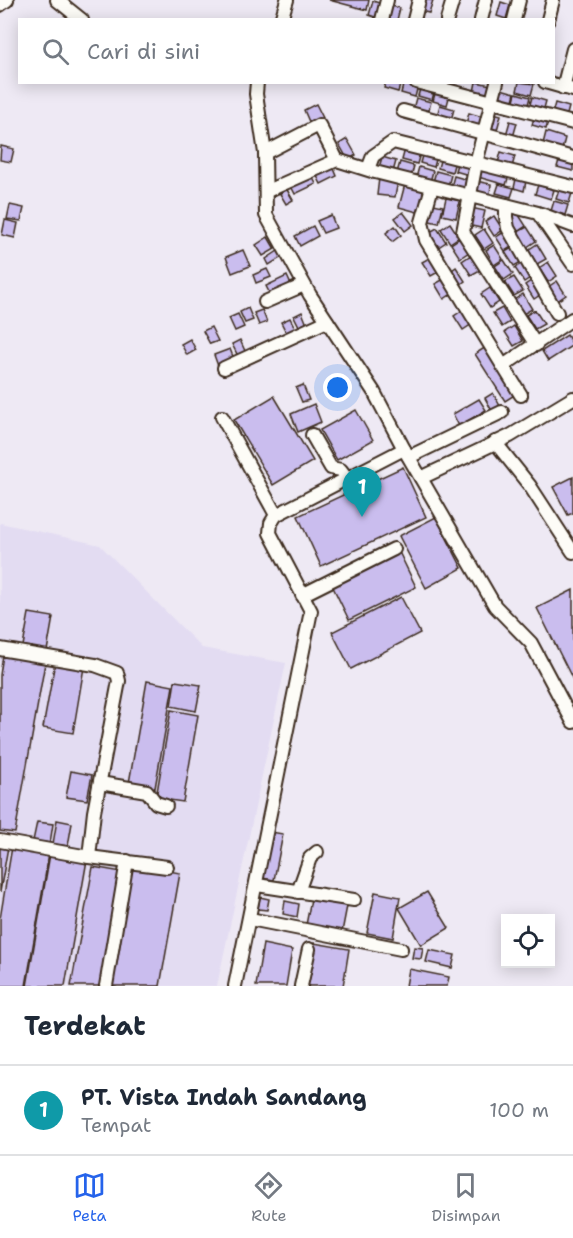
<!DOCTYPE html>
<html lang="id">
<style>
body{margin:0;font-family:"Shantell Sans",sans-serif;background:#f6f6f7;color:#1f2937}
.controls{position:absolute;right:18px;bottom:18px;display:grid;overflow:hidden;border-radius:0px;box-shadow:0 3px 15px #0003}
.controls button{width:54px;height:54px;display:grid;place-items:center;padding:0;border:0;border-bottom:2px solid #e0e1e3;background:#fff;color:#1f2937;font:30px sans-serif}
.you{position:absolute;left:338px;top:388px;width:21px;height:21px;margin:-15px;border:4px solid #fff;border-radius:50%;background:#1a73e8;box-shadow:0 0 0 9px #1a73e833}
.badge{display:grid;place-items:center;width:39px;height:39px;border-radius:50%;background:#2563eb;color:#fff;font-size:20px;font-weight:700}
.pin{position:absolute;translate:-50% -50px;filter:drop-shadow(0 2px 3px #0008)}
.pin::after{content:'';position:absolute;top:32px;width:21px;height:18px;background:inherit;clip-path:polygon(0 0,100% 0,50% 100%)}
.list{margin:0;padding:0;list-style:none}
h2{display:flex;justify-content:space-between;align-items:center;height:78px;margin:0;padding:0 24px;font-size:26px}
h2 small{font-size:20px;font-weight:400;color:#747a83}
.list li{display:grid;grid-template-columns:39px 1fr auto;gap:18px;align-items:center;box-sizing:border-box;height:90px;padding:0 24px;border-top:2px solid #e0e1e3}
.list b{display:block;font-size:22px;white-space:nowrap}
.list p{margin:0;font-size:20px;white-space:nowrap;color:#747a83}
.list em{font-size:20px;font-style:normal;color:#747a83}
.icon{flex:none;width:33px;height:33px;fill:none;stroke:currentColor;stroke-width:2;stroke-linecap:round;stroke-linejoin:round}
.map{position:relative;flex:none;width:573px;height:986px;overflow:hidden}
.search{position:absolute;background:#fff;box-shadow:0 3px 15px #0003;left:18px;right:18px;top:18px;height:66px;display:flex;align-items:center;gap:15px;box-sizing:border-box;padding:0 21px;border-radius:0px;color:#747a83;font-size:22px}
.sheet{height:168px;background:#fff}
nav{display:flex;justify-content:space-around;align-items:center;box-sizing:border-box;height:84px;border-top:2px solid #e0e1e3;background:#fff;font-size:16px;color:#747a83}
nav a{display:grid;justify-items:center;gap:3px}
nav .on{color:#2563eb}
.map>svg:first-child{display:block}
</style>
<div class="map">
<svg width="573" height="986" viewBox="0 0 573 986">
<rect width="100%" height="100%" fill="#eee9f4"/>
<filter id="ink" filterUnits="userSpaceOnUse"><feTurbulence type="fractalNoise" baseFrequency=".0167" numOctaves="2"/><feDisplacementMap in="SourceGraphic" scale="12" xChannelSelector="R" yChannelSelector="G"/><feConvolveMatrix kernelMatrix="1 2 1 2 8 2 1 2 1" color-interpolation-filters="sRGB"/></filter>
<g filter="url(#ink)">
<path fill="#e3dcf2" d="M0,523L100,545L202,648L286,663L217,986H0Z"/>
<g fill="#cabdee" stroke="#3b2a1e" stroke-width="1.5">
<path d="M329,0H369L367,10Z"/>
<path d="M423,0H433L429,13L420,11Z"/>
<path d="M373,1L382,4L378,18L369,15Z"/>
<path d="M501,2L510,5L506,19L497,16Z"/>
<path d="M391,6L400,8L397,20H387Z"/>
<path d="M386,82H401L398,92L384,88Z"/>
<path d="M404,82L418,86L415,97L401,93Z"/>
<path d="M476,82L491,85L488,96L474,92Z"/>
<path d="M519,82L534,84L531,95L517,91Z"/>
<path d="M421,85L435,89L432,100L418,96Z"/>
<path d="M501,89L515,93L512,104L498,100Z"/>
<path d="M436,90L450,94L447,105L433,101Z"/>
<path d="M516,93L530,97L527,108L513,104Z"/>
<path d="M532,97L546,101L543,112L529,108Z"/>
<path d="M416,98L431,102L428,113L413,109Z"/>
<path d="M555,103L569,107L566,118L552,114Z"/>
<path d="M316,104L323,118L310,124L304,110Z"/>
<path d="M440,105L454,109L451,120L437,116Z"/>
<path d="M469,113L483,117L480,128L466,124Z"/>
<path d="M493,113L501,115L497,130L488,128Z"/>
<path d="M535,114L549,119L546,129L532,125Z"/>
<path d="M510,121L517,123L513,137L506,135Z"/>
<path d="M546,132L565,138L562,150L543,144Z"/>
<path d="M347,139L356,155L348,160L339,144Z"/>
<path d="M1,146L14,149L11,162L0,160Z"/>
<path d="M405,149L420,153L417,164L402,160Z"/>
<path d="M423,152L437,156L434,167L420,163Z"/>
<path d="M501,152L515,156L512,167L498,163Z"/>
<path d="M382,157L396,161L393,172L379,168Z"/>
<path d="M441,157L455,161L452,172L438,168Z"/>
<path d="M560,157L573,161V171L557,167Z"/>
<path d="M458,160L472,164L469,175L455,171Z"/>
<path d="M400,162L414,166L411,177L397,173Z"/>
<path d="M332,164L337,176L321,184L315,172Z"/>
<path d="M419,167L433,171L430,182L416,178Z"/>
<path d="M481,167L509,175L506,185L478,177Z"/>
<path d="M436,171L451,175L448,186L433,182Z"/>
<path d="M312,176L316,184L295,194L291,186Z"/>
<path d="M454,176L468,180L465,191L451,187Z"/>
<path d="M379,178L398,181L395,197L377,195Z"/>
<path d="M516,179L526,181L524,191L514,188Z"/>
<path d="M476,181L491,184L490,194L474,192Z"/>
<path d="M405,184L427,190L421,213L399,207Z"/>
<path d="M499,184L514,188L511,197L496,193Z"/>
<path d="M538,185L554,190L551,199L535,194Z"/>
<path d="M286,188L293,200L286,204L279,192Z"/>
<path d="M559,190L572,193L569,203L556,199Z"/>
<path d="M446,198L460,201L456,218L442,215Z"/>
<path d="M554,201L568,205L565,215L551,211Z"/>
<path d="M429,203L443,206L439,223L425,220Z"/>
<path d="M10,205L24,208L21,221L7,219Z"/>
<path d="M471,208L485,211L481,228L467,225Z"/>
<path d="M403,212L413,225L405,231L395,218Z"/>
<path d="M517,212L526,226L517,232L508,217Z"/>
<path d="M331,215L336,228L323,233L317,221Z"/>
<path d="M494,216L503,230L494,236L485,222Z"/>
<path d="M5,220L18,223L15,238L2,235Z"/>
<path d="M450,223L459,237L450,243L441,229Z"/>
<path d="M313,226L318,236L300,246L295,236Z"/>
<path d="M395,226L401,235L392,242L386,233Z"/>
<path d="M527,227L536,241L527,247L518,232Z"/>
<path d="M437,228L446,242L437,248L428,233Z"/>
<path d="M484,229L493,243L484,249L475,235Z"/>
<path d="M504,232L513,246L505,251L496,237Z"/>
<path d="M268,237L275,249L263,256L256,245Z"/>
<path d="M460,238L469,252L460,258L451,244Z"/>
<path d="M537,244L546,259L537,264L528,250Z"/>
<path d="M494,245L503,259L494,265L486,250Z"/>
<path d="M514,247L523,261L514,266L505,252Z"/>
<path d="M243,250L250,266L232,273L226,257Z"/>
<path d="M278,251L282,257L269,265L266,259Z"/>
<path d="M471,255L480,270L471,275L462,261Z"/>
<path d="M431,257L440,271L431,276L422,262Z"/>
<path d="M504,260L513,274L504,280L495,266Z"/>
<path d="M524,262L533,276L524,282L515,268Z"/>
<path d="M548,262L557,276L548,282L539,268Z"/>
<path d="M456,267L465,281L457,287L448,273Z"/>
<path d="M267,269L271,277L256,283L253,275Z"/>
<path d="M287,276L292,287L271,296L266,286Z"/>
<path d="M514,277L523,291L514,296L505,282Z"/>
<path d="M444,279L453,293L444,299L435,284Z"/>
<path d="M534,279L543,293L534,299L525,285Z"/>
<path d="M557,281L566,295L557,301L548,287Z"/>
<path d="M490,288L499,302L490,308L481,294Z"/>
<path d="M523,294L532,309L523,314L514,300Z"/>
<path d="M248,308L253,320L245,323L240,312Z"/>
<path d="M502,308L510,322L502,327L493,313Z"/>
<path d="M262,310L267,322L259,325L254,313Z"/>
<path d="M463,310L472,324L463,330L454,316Z"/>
<path d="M535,310L544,324L535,329L526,315Z"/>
<path d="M302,312L308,327L301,330L294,316Z"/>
<path d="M238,314L244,327L235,331L229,318Z"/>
<path d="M290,318L297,332L288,336L281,322Z"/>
<path d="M514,326L523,341L514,346L505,332Z"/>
<path d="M211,327L218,341L210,344L203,331Z"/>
<path d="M567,335L573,345L548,361L542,351Z"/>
<path d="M190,339L196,350L187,355L181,344Z"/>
<path d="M240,340L246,353L238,356L232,344Z"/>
<path d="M486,347L516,394L505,401L475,354Z"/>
<path d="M230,349L234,359L218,366L214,355Z"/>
<path d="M303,385L309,400L302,402L296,388Z"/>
<path d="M493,393L500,406L492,411L485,398Z"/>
<path d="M274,396L313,461L273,485L234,420Z"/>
<path d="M479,399L486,410L459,426L453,414Z"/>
<path d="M314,404L321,422L298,432L291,414Z"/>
<path d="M356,410L373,440L337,460L320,430Z"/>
<path d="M403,467L426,517L321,566L298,516Z"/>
<path d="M573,477V513L568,515L553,487Z"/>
<path d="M436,517L462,568L426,588L399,536Z"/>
<path d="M399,552L416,587L349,620L332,585Z"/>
<path d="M573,590V680L537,608Z"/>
<path d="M401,597L420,633L351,669L332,632Z"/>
<path d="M29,613L53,617L47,651L23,646Z"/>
<path d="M3,655L45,663L15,833L0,831V675Z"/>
<path d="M55,662L84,667L73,733L43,728Z"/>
<path d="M147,681L173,686L155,788L129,783Z"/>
<path d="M175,681L201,685L196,711L171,706Z"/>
<path d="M171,710L198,715L183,802L156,798Z"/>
<path d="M71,771L92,775L87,800L66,797Z"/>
<path d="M57,820L72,823L68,846L53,844Z"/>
<path d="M37,822L53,824L50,843L33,841Z"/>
<path d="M271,832L283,834L274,880L262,878Z"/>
<path d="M0,846L8,847L0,892Z"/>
<path d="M12,847L49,854L26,986H0V919Z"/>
<path d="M50,854L87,860L65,986H27Z"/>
<path d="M130,864L180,873L160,986H109Z"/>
<path d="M93,867L122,872L101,986H71Z"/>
<path d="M375,892L400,897L393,938L367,933Z"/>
<path d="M427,892L449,928L421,945L399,908Z"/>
<path d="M260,897L269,899L267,910L258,909Z"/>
<path d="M311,899L347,906L342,932L306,925Z"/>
<path d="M285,901L299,904L297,917L283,914Z"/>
<path d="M314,943L349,949L343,986H307Z"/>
<path d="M263,944L292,950L286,986H256Z"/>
<path d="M414,947L423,948L421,959L412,958Z"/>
<path d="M429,950L455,955L452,968L426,962Z"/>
<path d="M409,969L449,977L447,986H406Z"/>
</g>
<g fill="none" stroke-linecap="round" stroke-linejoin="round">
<defs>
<g id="minor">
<path d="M57,0L82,20"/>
<path d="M0,5L7,0"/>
<path d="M281,20L287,0"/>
<path d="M382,20L387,0"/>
<path d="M414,20L419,0"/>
<path d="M447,20L453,0"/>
<path d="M481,20L486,0"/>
<path d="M514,20L519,0"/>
<path d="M548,20L553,0"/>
<path d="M257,82L256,94L265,153L266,215L310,295L374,392L404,449L495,606L531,643L573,722"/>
<path d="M416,82L573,123"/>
<path d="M497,82L476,163L463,232L536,345"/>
<path d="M545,82L573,90"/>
<path d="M563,88L573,49"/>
<path d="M403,111L573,158"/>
<path d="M265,153L319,125L337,160"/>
<path d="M368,169L373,156L393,142L573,187"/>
<path d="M432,187L422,222L426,240L503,366L572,319"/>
<path d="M267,191L337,160L375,172L538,213L573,264"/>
<path d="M506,205V217L508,228L557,313"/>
<path d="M541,214L573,226"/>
<path d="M265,302L304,285"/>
<path d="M503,366L521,395"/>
<path d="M224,368L327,321"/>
<path d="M222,417L276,515"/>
<path d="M312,435L331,468L341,470L347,478"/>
<path d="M495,442L530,486L573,552"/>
<path d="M409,457L502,412"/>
<path d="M421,478L510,436L573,398"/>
<path d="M302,595L394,549"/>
<path d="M0,649L95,665L117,673L119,681L94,812L89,857"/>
<path d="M100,783L147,791L156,803L166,806"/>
<path d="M0,841L89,857L167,867"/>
<path d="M257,885L354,900"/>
<path d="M298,892L310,858L317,852"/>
<path d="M250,919L401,949"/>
<path d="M106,986L127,861"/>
<path d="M235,986L311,611L270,533L271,523L276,515L404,449"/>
<path d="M301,986L309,949"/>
</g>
</defs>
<use href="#minor" stroke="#3b2a1e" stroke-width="16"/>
<use href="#minor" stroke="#fdfcf7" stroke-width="12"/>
</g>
</g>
</svg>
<div class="controls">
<button><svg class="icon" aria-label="locate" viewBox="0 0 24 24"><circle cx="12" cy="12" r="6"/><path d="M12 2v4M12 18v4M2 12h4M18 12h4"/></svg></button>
</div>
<div class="you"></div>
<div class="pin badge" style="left:362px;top:517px;background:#0f9aa8">1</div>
<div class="search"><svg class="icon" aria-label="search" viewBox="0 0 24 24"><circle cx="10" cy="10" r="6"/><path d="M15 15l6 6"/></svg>Cari di sini</div>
</div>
<section class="sheet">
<h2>Terdekat<small></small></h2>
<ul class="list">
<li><span class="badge" style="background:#0f9aa8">1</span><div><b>PT. Vista Indah Sandang</b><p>Tempat</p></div><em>100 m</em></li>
</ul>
</section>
<nav>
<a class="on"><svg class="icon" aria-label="map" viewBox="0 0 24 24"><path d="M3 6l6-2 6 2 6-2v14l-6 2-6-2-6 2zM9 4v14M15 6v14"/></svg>Peta</a>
<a><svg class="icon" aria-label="directions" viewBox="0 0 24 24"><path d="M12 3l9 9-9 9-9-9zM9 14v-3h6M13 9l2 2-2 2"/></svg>Rute</a>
<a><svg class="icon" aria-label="saved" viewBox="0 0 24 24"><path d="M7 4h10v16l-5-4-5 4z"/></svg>Disimpan</a>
</nav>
